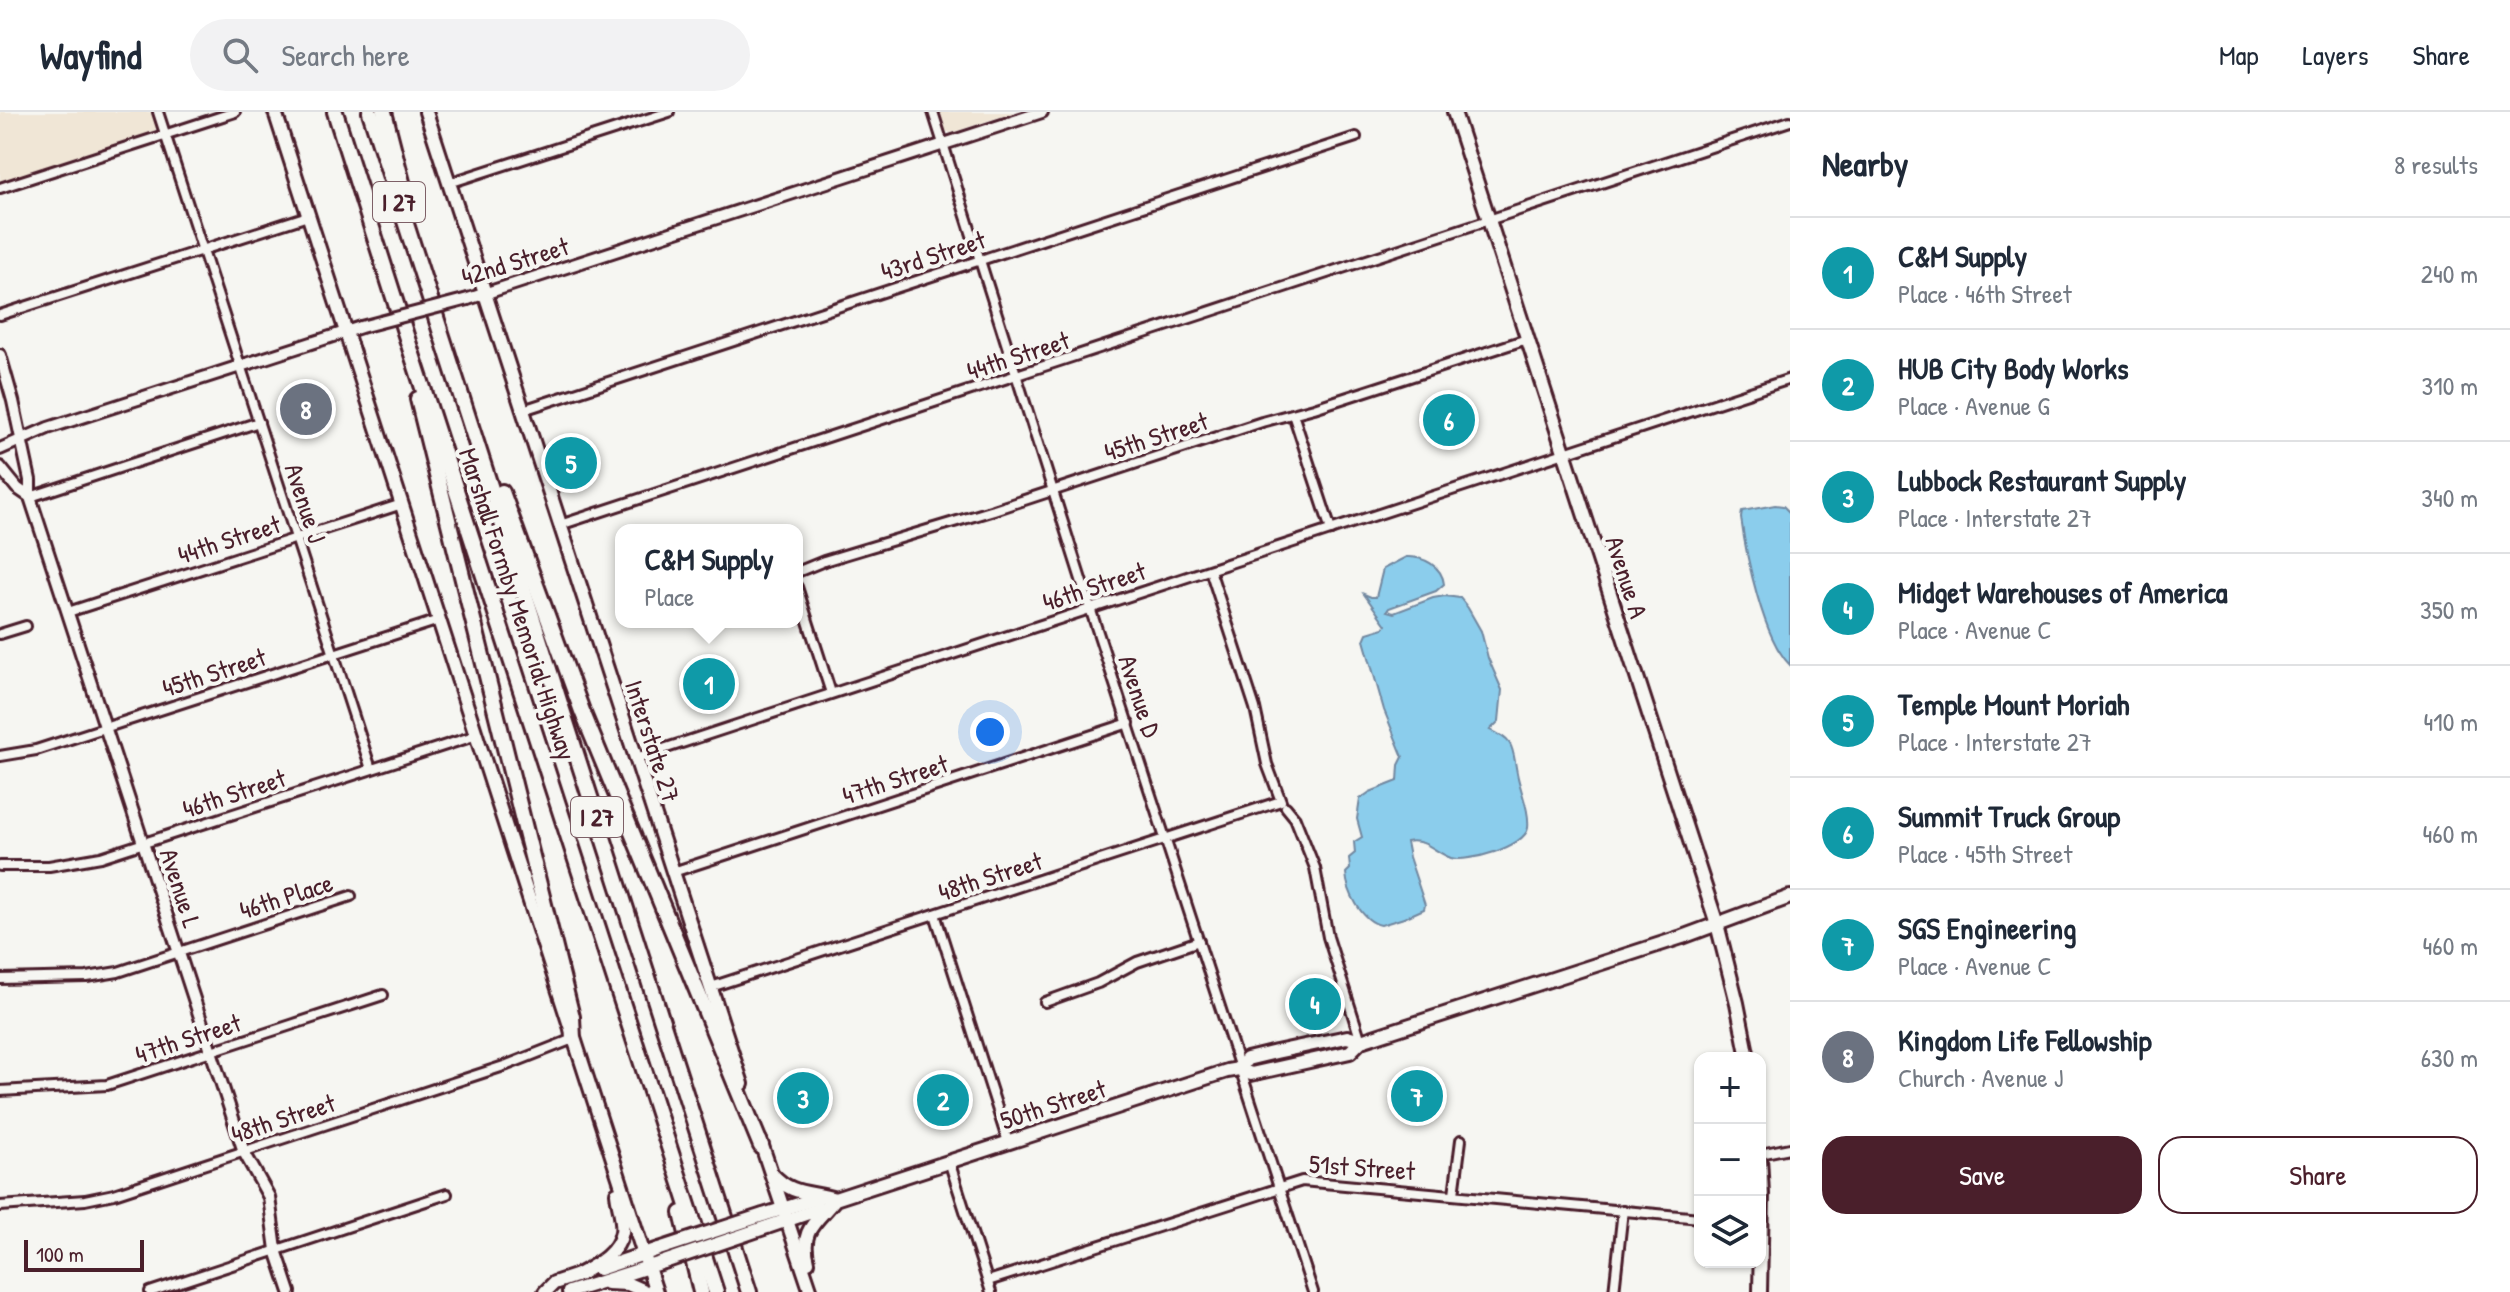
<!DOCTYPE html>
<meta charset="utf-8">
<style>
body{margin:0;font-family:"Patrick Hand",sans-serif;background:#f2f2f3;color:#1f2937}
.controls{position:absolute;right:24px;bottom:24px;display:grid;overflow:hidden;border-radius:16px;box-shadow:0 2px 6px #0004}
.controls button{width:72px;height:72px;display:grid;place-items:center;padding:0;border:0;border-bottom:2px solid #e0e1e3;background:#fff;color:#1f2937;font:40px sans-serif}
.scale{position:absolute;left:24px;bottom:20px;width:120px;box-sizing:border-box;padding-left:8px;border:4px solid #4a1f2b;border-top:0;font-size:22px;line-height:28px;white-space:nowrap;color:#4a1f2b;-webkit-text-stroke:6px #f6f6f2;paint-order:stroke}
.you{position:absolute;left:990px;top:620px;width:28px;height:28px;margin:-20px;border:6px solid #fff;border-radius:50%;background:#1a73e8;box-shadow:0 0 0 12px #1a73e833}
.badge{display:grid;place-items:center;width:52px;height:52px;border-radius:50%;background:#4a1f2b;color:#fff;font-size:26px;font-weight:700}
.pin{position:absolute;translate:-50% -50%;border:4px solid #fff;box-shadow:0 2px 8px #0006}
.popup{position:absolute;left:615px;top:412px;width:188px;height:104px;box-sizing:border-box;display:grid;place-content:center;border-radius:16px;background:#fff;filter:drop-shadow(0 2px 6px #0005);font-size:26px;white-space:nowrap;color:#747a83}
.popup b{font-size:30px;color:#1f2937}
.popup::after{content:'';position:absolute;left:50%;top:100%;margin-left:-16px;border:16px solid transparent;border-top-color:#fff}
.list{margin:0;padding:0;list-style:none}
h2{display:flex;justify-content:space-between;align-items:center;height:104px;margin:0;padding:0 32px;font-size:34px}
h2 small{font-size:26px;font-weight:400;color:#747a83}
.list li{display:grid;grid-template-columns:52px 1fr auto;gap:24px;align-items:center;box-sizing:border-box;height:112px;padding:0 32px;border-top:2px solid #e0e1e3}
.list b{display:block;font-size:30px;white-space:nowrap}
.list p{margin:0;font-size:26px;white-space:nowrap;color:#747a83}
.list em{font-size:26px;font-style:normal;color:#747a83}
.actions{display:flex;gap:16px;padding:24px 32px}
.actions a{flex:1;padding:18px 0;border:2px solid #4a1f2b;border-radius:24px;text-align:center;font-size:28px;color:#4a1f2b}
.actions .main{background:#4a1f2b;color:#fff}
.icon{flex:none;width:44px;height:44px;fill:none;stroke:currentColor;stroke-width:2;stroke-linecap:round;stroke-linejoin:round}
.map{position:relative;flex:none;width:1790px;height:1180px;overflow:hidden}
header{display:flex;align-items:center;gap:48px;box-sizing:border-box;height:112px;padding:0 40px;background:#fff;border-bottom:2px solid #e0e1e3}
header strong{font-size:38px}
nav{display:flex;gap:44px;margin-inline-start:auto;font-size:28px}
.search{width:560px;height:72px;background:#f2f2f3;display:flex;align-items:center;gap:20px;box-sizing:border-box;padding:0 28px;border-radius:44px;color:#747a83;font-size:30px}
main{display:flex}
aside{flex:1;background:#fff}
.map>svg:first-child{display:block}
</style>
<header>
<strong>Wayfind</strong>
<div class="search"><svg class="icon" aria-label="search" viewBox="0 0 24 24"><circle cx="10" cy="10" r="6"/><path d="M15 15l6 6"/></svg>Search here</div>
<nav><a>Map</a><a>Layers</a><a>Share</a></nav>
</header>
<main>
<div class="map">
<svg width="1790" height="1180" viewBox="0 0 1790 1180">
<rect width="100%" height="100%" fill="#f6f6f2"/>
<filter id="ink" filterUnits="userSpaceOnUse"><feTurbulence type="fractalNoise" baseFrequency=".0125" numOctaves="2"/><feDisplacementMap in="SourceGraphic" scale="16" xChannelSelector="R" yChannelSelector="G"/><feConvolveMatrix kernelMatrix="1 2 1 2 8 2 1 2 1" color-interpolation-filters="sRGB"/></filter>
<g filter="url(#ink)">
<g fill="#f0e6d6">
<path d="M0,0H152L156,16L154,19L0,69Z"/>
<path d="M940,0H1015L951,21L946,19Z"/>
</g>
<g fill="#8bcdec" stroke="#71879f" stroke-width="2">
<path d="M1775,393L1783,394L1790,401V553C1763,527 1746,443 1741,406L1742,399Z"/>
<path d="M1406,445C1423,444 1442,454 1444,472L1436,479L1389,496L1387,499L1394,501L1433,486L1445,484L1460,486L1468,496L1481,519L1488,546L1502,578L1499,609L1490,618C1515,629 1512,635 1517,661C1520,678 1530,699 1528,716C1525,735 1467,751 1451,746C1434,740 1426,726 1406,730L1409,745L1425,793L1424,797L1404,806L1381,813C1361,809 1347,779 1346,761L1350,757L1349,746L1355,741L1354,730L1362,725L1357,707L1360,687L1370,680L1398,669L1399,653L1403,645L1384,598L1364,528L1367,521L1384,516L1386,513L1364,482L1371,485H1376L1383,457Z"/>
</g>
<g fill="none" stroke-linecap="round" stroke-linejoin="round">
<defs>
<g id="minor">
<path d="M158,0L371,657"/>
<path d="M933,0L1090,496L1313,1180"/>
<path d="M449,71L669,0"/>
<path d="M0,76L235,0"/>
<path d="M0,203L308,104"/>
<path d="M523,298L1356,25"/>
<path d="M1293,302L1331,418"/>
<path d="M30,385L259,310"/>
<path d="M560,413L1790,9"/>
<path d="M797,460L824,449L994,398L1262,310L1314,296L1527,227"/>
<path d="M797,475L831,581"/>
<path d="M68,500L402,392"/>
<path d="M0,522L26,514"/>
<path d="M0,644L36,638L439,508"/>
<path d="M636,646L1790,267"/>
<path d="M1286,695L1295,706L1315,756L1328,825L1361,929"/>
<path d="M0,754H49L101,745L477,623"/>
<path d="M673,760L1129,611"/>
<path d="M935,802L1008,1030"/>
<path d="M0,867L87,865L118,860L351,784"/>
<path d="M711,875L1281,689L1267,652L1255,596L1210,458"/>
<path d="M1045,890L1098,871L1137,850L1199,829"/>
<path d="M0,979L107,973L383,883"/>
<path d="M1760,1042L1790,1036"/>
<path d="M949,1049L991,1180"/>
<path d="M1454,1082L1461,1028"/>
<path d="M0,1094L85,1088L114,1082L507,953L573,927"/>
<path d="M988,1169L1302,1069L1700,1106"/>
<path d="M150,1180L447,1082"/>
<path d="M1614,1180L1623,1098"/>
</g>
<g id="tertiary">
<path d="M468,187L1042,0"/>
<path d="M0,243L13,289L30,368V385L244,1040L269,1085L276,1138L290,1180"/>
<path d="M0,337L48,316L361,215"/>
<path d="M0,355L17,376L30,385"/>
</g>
<g id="secondary">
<path d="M275,0L656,1180"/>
<path d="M426,0L742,972"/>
<path d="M1454,0L1717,812L1737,891L1748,946"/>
<path d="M1239,957L1247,947L1276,940L1347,925L1361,929"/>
<path d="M760,1028L811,1180"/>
<path d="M1760,1045L1762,1082L1760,1180"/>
<path d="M772,1062C792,1084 809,1079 835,1087"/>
<path d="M763,1103L818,1086"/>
<path d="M767,1115L826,1095"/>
<path d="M808,1150C799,1117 817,1110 835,1087L1227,959L1239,957L1251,962L1350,940L1361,929L1682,825L1790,785"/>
<path d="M599,1157L659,1137"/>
<path d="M576,1164C594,1154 618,1143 622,1120C624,1108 618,1093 617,1081"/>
<path d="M607,1171L628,1172L646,1180"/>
<path d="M545,1180L554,1171L581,1162"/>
<path d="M569,1180L664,1150"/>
</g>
<g id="motorway">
<path d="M335,0L411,239L716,1180"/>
<path d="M370,0L749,1180"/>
<path d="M384,0L403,74"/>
<path d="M418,287L572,905L573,927"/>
<path d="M502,380L582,599L761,1034"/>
<path d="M682,1101L701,1180"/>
</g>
</defs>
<use href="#minor" stroke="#4a1f2b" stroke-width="14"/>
<use href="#tertiary" stroke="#4a1f2b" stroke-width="16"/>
<use href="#secondary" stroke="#4a1f2b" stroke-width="18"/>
<use href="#motorway" stroke="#4a1f2b" stroke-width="20"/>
<use href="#minor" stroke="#f6f6f2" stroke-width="8"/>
<use href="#tertiary" stroke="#f6f6f2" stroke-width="10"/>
<use href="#secondary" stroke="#f6f6f2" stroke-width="12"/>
<use href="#motorway" stroke="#f6f6f2" stroke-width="14"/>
<defs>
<path id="tertiary-bridge" d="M361,215L468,187"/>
<g id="secondary-bridge">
<path d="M659,1137L763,1103"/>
<path d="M664,1150L767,1115"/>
</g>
</defs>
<use href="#tertiary-bridge" stroke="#4a1f2b" stroke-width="16" stroke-linecap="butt"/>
<use href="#secondary-bridge" stroke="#4a1f2b" stroke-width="18" stroke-linecap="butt"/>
<use href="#tertiary-bridge" stroke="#f6f6f2" stroke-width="10"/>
<use href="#secondary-bridge" stroke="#f6f6f2" stroke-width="12"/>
</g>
</g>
<g text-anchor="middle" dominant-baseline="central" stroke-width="8" stroke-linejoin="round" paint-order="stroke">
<g fill="#f6f6f2" stroke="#7e6067" stroke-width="2">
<rect x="373" y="70" width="52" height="40" rx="6"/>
<rect x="571" y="685" width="52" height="40" rx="6"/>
</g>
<g font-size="24" font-weight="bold" fill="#4a1f2b">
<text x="399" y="90">I 27</text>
<text x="597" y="705">I 27</text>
</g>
<g font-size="26" fill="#4a1f2b" stroke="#f6f6f2">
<text transform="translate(933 143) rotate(-18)">43rd Street</text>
<text transform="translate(515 149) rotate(-17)">42nd Street</text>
<text transform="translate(1018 243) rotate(-18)">44th Street</text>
<text transform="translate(1156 324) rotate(-18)">45th Street</text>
<text transform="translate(306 391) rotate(72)">Avenue J</text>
<text transform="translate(229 427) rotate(-18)">44th Street</text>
<text transform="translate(1627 465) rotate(72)">Avenue A</text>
<text transform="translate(1094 474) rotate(-18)">46th Street</text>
<text transform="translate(518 492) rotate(72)">Marshall Formby Memorial Highway</text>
<text transform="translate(214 560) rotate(-18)">45th Street</text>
<text transform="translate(1140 584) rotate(72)">Avenue D</text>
<text transform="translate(653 629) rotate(72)">Interstate 27</text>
<text transform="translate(895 667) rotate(-18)">47th Street</text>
<text transform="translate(234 681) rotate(-18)">46th Street</text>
<text transform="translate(990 764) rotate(-18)">48th Street</text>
<text transform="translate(181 776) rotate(72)">Avenue L</text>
<text transform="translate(286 784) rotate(-18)">46th Place</text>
<text transform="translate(188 926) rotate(-18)">47th Street</text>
<text transform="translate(1053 992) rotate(-18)">50th Street</text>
<text transform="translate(283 1006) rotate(-18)">48th Street</text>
<text transform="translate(1362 1055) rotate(4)">51st Street</text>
</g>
</g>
</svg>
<div class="controls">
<button>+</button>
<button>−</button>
<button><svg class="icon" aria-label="layers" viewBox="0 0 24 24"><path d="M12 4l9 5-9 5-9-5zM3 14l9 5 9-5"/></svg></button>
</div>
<div class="scale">100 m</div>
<div class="you"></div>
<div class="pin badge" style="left:709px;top:572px;background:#0f9aa8">1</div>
<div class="popup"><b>C&amp;M Supply</b>Place</div>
<div class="pin badge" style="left:943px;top:988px;background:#0f9aa8">2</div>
<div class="pin badge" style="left:803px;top:986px;background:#0f9aa8">3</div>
<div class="pin badge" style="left:1315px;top:892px;background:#0f9aa8">4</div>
<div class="pin badge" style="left:571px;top:351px;background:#0f9aa8">5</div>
<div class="pin badge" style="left:1449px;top:308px;background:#0f9aa8">6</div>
<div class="pin badge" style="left:1417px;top:984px;background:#0f9aa8">7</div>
<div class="pin badge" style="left:306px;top:297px;background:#6b7280">8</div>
</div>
<aside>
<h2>Nearby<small>8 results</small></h2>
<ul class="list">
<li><span class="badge" style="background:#0f9aa8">1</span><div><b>C&amp;M Supply</b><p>Place · 46th Street</p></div><em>240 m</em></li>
<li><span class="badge" style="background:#0f9aa8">2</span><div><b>HUB City Body Works</b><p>Place · Avenue G</p></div><em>310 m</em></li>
<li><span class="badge" style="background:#0f9aa8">3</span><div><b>Lubbock Restaurant Supply</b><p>Place · Interstate 27</p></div><em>340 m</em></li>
<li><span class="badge" style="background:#0f9aa8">4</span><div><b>Midget Warehouses of America</b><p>Place · Avenue C</p></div><em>350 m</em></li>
<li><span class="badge" style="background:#0f9aa8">5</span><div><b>Temple Mount Moriah</b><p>Place · Interstate 27</p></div><em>410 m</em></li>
<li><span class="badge" style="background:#0f9aa8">6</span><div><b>Summit Truck Group</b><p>Place · 45th Street</p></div><em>460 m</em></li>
<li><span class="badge" style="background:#0f9aa8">7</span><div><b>SGS Engineering</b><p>Place · Avenue C</p></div><em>460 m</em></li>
<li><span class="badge" style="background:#6b7280">8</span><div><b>Kingdom Life Fellowship</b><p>Church · Avenue J</p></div><em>630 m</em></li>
</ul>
<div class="actions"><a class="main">Save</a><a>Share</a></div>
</aside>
</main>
